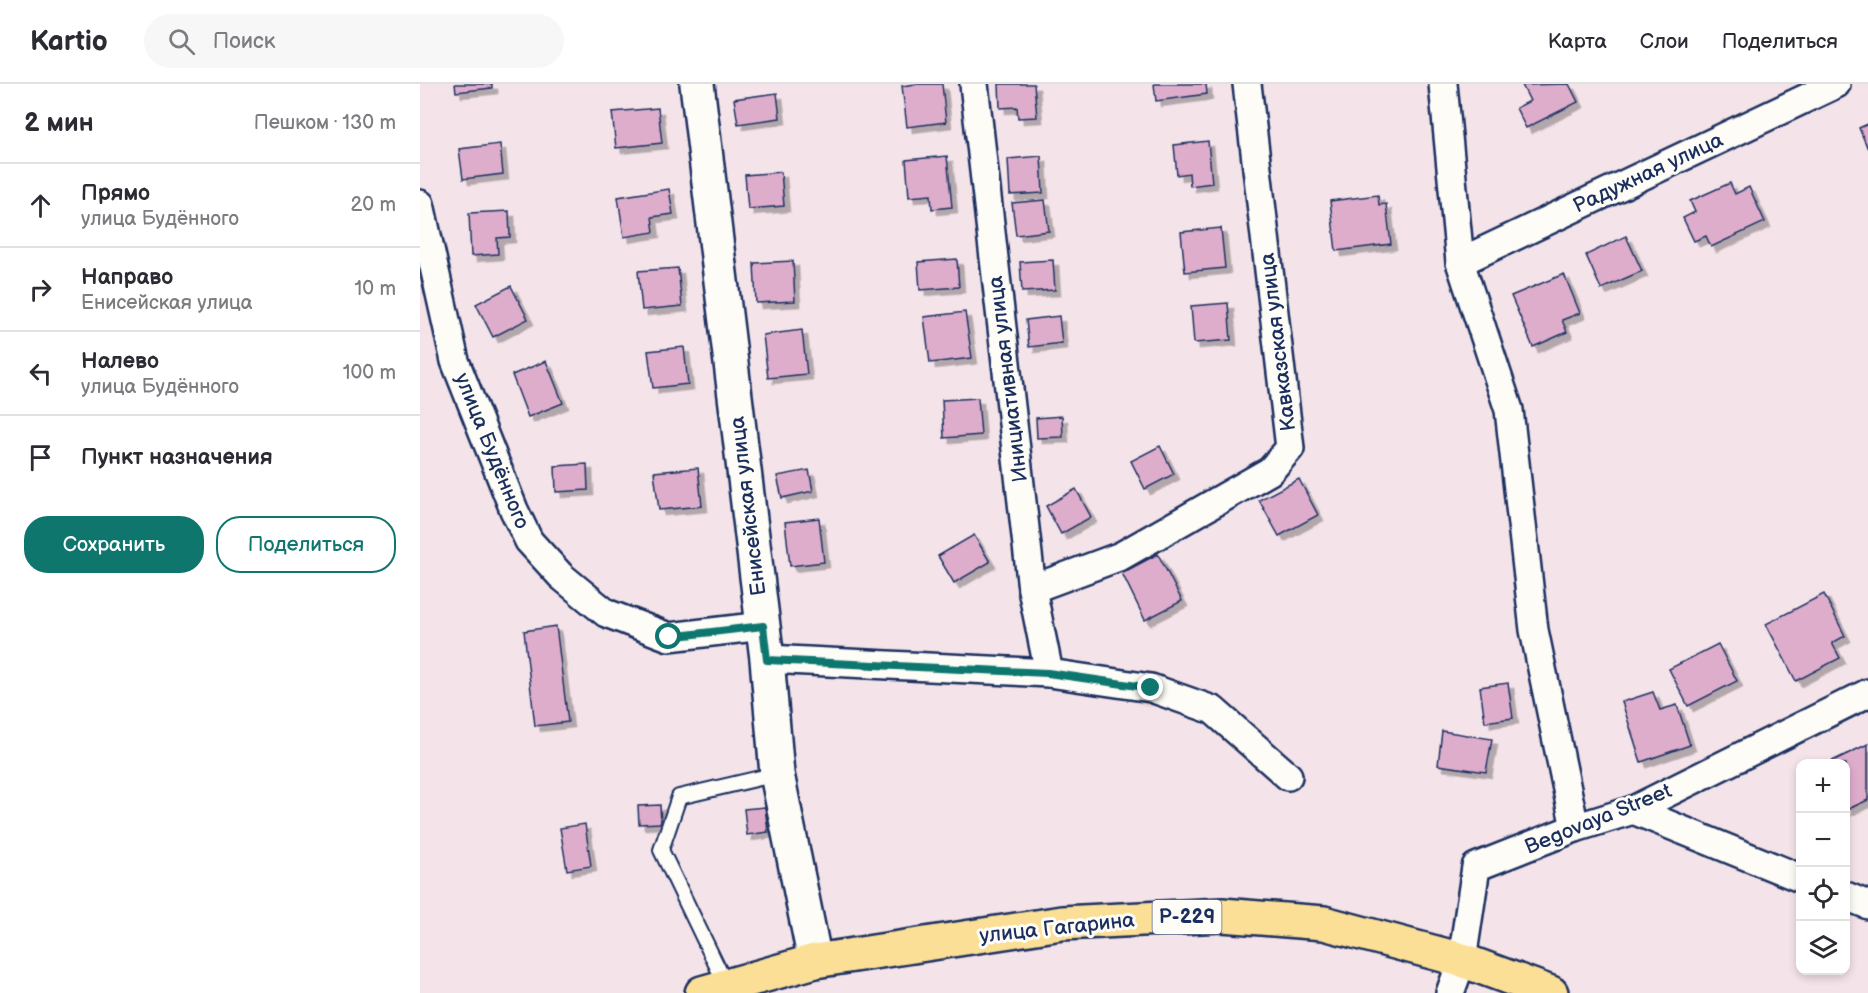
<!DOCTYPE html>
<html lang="ru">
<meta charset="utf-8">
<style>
body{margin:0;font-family:"Balsamiq Sans",sans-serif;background:#f7f7f7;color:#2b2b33}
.controls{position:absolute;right:18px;bottom:18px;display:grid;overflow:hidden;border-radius:12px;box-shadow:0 3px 9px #0003}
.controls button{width:54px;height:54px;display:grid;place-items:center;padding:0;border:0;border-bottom:2px solid #e1e1e2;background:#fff;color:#2b2b33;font:30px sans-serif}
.stop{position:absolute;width:18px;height:18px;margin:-14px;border:4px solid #0f766e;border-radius:50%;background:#fff}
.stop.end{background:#0f766e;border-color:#fff;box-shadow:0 2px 6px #0008}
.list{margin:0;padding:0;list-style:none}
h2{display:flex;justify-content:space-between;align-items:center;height:78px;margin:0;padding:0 24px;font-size:26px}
h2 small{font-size:20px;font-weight:400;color:#7c7c81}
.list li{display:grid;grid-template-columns:39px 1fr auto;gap:18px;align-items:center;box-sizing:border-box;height:84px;padding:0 24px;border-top:2px solid #e1e1e2}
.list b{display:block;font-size:22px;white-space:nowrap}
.list p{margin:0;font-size:20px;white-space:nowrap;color:#7c7c81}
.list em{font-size:20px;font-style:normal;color:#7c7c81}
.actions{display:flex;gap:12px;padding:18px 24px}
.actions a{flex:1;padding:14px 0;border:2px solid #0f766e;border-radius:24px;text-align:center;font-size:21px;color:#0f766e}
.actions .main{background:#0f766e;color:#fff}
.icon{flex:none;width:33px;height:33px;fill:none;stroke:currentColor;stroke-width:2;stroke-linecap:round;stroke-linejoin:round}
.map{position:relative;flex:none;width:1448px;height:909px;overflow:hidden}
header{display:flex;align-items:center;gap:36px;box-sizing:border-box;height:84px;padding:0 30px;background:#fff;border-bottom:2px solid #e1e1e2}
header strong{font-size:28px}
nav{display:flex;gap:33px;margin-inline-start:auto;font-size:21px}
.search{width:420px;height:54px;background:#f7f7f7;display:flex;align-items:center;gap:15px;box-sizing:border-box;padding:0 21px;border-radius:33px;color:#7c7c81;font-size:22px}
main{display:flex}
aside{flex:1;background:#fff}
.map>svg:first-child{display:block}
</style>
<header>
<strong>Kartio</strong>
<div class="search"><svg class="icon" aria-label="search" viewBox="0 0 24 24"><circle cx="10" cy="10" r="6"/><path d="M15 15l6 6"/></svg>Поиск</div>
<nav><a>Карта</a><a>Слои</a><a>Поделиться</a></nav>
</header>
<main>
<aside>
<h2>2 мин<small>Пешком · 130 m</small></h2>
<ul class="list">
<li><svg class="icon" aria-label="ahead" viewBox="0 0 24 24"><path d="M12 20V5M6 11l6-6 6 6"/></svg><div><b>Прямо</b><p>улица Будённого</p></div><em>20 m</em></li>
<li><svg class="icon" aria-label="right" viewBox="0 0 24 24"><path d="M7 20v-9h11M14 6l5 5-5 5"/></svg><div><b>Направо</b><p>Енисейская улица</p></div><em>10 m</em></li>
<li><svg class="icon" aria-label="left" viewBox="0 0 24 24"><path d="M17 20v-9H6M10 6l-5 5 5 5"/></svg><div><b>Налево</b><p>улица Будённого</p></div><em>100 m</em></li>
<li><svg class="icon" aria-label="arrive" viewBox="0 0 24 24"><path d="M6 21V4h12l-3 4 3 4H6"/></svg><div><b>Пункт назначения</b></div></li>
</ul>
<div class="actions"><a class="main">Сохранить</a><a>Поделиться</a></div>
</aside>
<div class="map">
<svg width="1448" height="909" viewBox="0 0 1448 909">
<defs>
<filter id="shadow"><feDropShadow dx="5.5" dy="5.5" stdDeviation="0" flood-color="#0004"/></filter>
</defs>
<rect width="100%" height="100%" fill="#f4e4ea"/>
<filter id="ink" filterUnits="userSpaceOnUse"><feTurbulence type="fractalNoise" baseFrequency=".0167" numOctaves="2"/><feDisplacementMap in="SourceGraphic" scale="12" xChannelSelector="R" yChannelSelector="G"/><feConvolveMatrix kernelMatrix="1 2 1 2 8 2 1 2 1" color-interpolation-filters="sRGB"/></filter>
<g filter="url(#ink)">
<g fill="#deadcc" stroke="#1b2f5e" stroke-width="1.5" filter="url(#shadow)">
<path d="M35,0H72V4L36,8Z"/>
<path d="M496,0H522L526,38L487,43L482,2Z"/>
<path d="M579,0H614L617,33L598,34L597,23L580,24Z"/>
<path d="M734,0H786L787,10L736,17Z"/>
<path d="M1149,0L1158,18L1106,44L1096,24L1110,17L1102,1Z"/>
<path d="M357,9L360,34L318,40L314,15Z"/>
<path d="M238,24L242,59L196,64L192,28Z"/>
<path d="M1448,40V65L1439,44Z"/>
<path d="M788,57L792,99L770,102L769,89L757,91L754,61Z"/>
<path d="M80,60L83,90L43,95L39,65Z"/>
<path d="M527,72L532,123L512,125L511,111L489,113L486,76Z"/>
<path d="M621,72L623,109L590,111L588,75Z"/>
<path d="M361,88L364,122L328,125L325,91Z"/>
<path d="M1310,99L1315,110L1329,103L1345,138L1291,163L1286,152L1274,157L1263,134L1275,128L1270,117Z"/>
<path d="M249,105L253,130L232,133L234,148L204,153L198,113Z"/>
<path d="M958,111L959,121L966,120L971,160L916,167L910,117Z"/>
<path d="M625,116L629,147L596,151L592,119Z"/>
<path d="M89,127L90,153L77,154L78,170L51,172L49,129Z"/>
<path d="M801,144L805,184L765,188L761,148Z"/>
<path d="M1206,152L1222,187L1181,205L1166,171Z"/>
<path d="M537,175L539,203L500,206L498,178Z"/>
<path d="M633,176L635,206L602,208L600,178Z"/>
<path d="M373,177L375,217L336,219L334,179Z"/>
<path d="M258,184L262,222L222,226L218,187Z"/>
<path d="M1144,190L1160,229L1142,236L1147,248L1113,263L1091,212Z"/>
<path d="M91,202L108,235L73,253L56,220Z"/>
<path d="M808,219L811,256L774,259L771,222Z"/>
<path d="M545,228L552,274L510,279L504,233Z"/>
<path d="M639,232L642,259L609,263L606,236Z"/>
<path d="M382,246L387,290L348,294L343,251Z"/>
<path d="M264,263L268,300L233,304L228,267Z"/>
<path d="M126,277L143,319L108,333L92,291Z"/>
<path d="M558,314L561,351L524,354L522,316Z"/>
<path d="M642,332L643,353L617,354L616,334Z"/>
<path d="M740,362L754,390L725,405L711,377Z"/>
<path d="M167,380L168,406L136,408L135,382Z"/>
<path d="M278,384L282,422L239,426L234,388Z"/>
<path d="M389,386L393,407L362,414L357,392Z"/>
<path d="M879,395L898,431L859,452L839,416Z"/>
<path d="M656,405L671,433L641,450L626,422Z"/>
<path d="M399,434L404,478L370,482L365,438Z"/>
<path d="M554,451L570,478L534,499L518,472Z"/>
<path d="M738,470L762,517L725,536L702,489Z"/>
<path d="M1404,510L1425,552L1412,559L1420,574L1376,597L1346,540Z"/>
<path d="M136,542L148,638L115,642L104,547Z"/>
<path d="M1298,560L1317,597L1268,622L1249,585Z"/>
<path d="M1088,599L1093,634L1065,638L1060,603Z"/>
<path d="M1233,608L1240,626L1257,621L1270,661L1221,678L1202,618Z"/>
<path d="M1022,647L1072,655L1066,688L1018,681Z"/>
<path d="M1448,660V716L1426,726V680H1406Z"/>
<path d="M240,721L241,739L219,740L218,722Z"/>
<path d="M345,723L348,748L327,751L324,725Z"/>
<path d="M165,740L171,782L147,786L140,744Z"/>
</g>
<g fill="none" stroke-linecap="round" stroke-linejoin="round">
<defs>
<path id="service" d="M307,903L241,766L259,713L357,690"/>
<g id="minor">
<path d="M554,0L612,505L629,589"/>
<path d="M1023,0L1040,178L1089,326L1114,546L1155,744"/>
<path d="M0,120L35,277L94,426L109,457L141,492L186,529L249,553L343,542"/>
<path d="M1040,178L1416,0"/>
<path d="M612,505L701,472L850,387L870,364L827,0"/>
<path d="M347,575L629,589L731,604L793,626L868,692"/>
<path d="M1213,726L1380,794"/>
<path d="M1426,812L1448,821"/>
<path d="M1030,909L1042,876L1056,783L1155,744L1213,726L1448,609"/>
</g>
<path id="tertiary" d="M277,0L347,575L357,690L395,877"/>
<path id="primary" d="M282,909L395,877L642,839L802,831L904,839L1042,876L1131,909"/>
</defs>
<use href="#service" stroke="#1b2f5e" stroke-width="18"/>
<use href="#minor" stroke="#1b2f5e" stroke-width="32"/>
<use href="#tertiary" stroke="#1b2f5e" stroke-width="38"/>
<use href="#primary" stroke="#1b2f5e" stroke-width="38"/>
<use href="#service" stroke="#fdfcf7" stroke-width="14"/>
<use href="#minor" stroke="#fdfcf7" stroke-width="27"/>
<use href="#tertiary" stroke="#fdfcf7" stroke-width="33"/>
<use href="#primary" stroke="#fbdf96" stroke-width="33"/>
</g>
</g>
<g fill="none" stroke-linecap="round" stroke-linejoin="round" filter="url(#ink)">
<path stroke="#0f766e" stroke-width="8" d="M249,553L343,542L347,576L628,589L731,604"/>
</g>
<g text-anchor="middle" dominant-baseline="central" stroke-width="6" stroke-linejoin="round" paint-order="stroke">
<rect fill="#fdfcf7" stroke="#5f6c8c" stroke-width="1.5" x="732.5" y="816" width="69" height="34" rx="4.5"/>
<g font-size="20" font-weight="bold" fill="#1b2f5e">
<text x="767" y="833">Р-229</text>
</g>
<g font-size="21" fill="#1b2f5e" stroke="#fdfcf7">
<text transform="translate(1228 89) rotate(-25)">Радужная улица</text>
<text transform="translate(858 258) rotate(-97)">Кавказская улица</text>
<text transform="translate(588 295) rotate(-97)">Инициативная улица</text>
<text transform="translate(72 367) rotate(68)">улица Будённого</text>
<text transform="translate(328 422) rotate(-97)">Енисейская улица</text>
<text transform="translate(1178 735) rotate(-22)">Begovaya Street</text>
<text transform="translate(637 844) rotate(-6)">улица Гагарина</text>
</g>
</g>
</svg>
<div class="controls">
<button>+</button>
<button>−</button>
<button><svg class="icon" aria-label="locate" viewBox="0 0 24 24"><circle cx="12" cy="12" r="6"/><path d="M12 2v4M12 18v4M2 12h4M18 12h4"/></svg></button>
<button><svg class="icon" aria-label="layers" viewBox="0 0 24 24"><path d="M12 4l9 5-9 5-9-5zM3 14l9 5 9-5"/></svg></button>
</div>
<div class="stop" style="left:249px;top:553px"></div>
<div class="stop end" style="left:731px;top:604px"></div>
</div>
</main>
